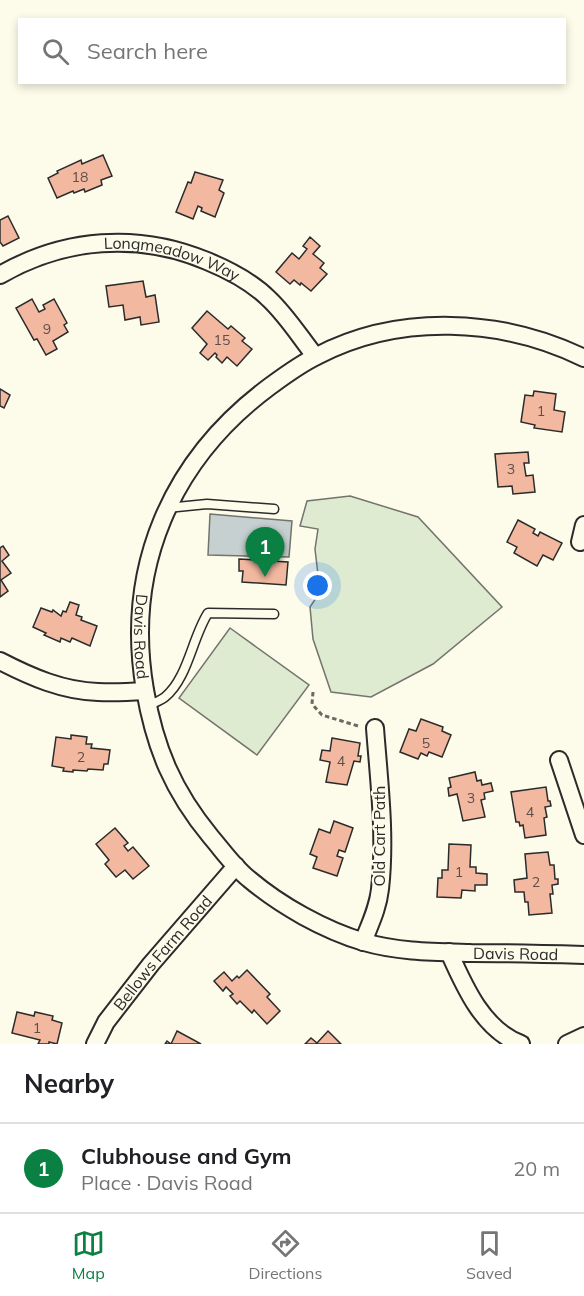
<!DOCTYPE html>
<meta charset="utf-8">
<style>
body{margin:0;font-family:Mulish,sans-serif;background:#f2f2f2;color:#202124}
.you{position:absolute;left:318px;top:586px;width:21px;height:21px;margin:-15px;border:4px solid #fff;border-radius:50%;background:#1a73e8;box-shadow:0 0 0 9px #1a73e833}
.badge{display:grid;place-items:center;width:39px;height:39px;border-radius:50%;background:#0b8043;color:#fff;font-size:20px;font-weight:700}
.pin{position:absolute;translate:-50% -50px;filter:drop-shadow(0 2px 3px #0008)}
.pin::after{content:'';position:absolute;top:32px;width:21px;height:18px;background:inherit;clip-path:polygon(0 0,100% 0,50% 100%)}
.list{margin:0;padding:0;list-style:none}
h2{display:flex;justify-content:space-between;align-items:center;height:78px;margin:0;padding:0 24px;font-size:26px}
h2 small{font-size:20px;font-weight:400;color:#757577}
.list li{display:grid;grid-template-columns:39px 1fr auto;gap:18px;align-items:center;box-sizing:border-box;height:90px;padding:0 24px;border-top:2px solid #e0e0e0}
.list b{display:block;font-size:22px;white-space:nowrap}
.list p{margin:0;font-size:20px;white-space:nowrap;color:#757577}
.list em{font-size:20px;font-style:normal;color:#757577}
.icon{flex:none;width:33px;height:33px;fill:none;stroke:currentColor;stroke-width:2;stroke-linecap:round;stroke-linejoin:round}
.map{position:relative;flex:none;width:584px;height:1044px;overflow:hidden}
.search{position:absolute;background:#fff;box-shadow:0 3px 9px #0003;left:18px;right:18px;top:18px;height:66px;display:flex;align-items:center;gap:15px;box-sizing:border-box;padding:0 21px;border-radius:0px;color:#757577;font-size:22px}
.sheet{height:168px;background:#fff}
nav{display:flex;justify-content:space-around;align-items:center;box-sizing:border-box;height:84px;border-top:2px solid #e0e0e0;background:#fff;font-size:16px;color:#757577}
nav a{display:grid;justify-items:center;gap:3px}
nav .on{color:#0b8043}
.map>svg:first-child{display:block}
</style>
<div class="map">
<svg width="584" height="1044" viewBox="0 0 584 1044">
<rect width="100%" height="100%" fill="#fdfbea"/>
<g fill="#deebd1" stroke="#74746e" stroke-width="1.5">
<path d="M350,496L418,517L502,607L433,664L371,697L331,692L313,639L310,607L320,592L315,549L318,529L300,526L307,501Z"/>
<path d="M230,628L309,685L257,755L179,698Z"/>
</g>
<path fill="#c7d0d0" stroke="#74746e" stroke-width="1.5" d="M210,514L292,521L289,557L208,555Z"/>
<g fill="#f2b8a0" stroke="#2b2b2b" stroke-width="1.5">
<path d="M103,155L112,176L101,180L102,185L85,192L84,189L74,193L73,191L57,198L48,178L58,173L57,171L81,160L82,164Z"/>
<path d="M195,172L223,180L219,190L224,193L215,217L201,211L202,208L198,206L193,219L176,212L188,182L191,183Z"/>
<path d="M8,216L19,238L3,246L0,242V220Z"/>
<path d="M310,237L320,246L313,254L324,263L320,268L327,274L311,291L301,283L300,285L294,280L290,284L276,272L292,253L299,259L307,249L303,246Z"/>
<path d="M143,281L146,297L155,295L159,322L141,325L140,317L125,320L123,305L109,307L106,286Z"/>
<path d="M32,299L39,312L45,309L43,305L54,299L67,323L64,325L68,332L53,341L57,349L46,355L37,339L34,340L16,308Z"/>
<path d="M207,311L228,329L231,326L245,338L242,341L252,349L237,366L227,357L222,363L216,357L217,355L215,353L208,360L200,353L207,344L192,328Z"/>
<path d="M0,389L10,395L4,408L0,406Z"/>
<path d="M534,391L556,394L554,410L565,412L562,432L534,428L535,425L521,422L525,395L533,396Z"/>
<path d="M528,452L529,463H524L526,476L533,475L535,492L513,494L512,486L498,487L495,454Z"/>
<path d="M518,520L535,529L533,533L538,536L540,532L562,543L553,560L543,555L537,566L514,553L517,547L507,542Z"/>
<path d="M3,546L9,555L2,561L11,573L1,580L8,591L0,597V548Z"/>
<path d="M239,559L288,562L286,585L242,582L243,571H239Z"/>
<path d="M70,602L79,605L76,615L82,617L81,620L97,626L90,646L72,638L70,642L61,638L60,642L44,635L46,633L33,627L41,608L52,612L53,610L61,616L63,611L66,612Z"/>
<path d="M421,719L443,727L442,731L451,735L442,757L429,752L427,756L421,753L418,759L400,752L409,729L416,731Z"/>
<path d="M71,735L87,737L86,744H92L91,748L110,750L108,764H104L103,770L88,769L87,771L73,770V772L63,771L64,768L52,766L56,737L71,739Z"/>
<path d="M332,738L360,743L358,756H361L360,762L354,761L347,785L326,782L330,762L320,760L322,750L330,751Z"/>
<path d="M475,772L477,781L481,780L482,785L491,783L493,791L484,793L485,799L481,800L485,817L463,821L457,794L449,796L448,788L451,787L449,778Z"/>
<path d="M546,787L548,801H550L551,806L545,807L547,817L544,818L546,835L525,838L523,825L520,826L519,822H516L511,792Z"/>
<path d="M334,821L353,828L345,852L339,850L337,856L343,858L337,876L313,868L317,857L310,854L319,829L330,833Z"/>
<path d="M115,828L128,843L124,846L128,851L133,847L149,866L133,879L125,870L116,877L105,864L109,860L96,844Z"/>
<path d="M449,844L471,845L470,867H476V873L487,874V885H475V891L462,890L461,898L437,897L438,878H442V870H448Z"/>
<path d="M548,852L550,865H554L555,879H558V884L552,885L553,894H550L552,913L529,915L528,902H525L524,892H515L514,880L527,878L525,854Z"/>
<path d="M247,970L270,994L267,997L280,1011L267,1024L254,1010L252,1013L240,1001L237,1004L230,996L233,994L226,987L223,991L214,981L224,972L232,981L237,976L239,978Z"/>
<path d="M17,1012L34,1016L35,1012L53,1016L52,1020L62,1023L57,1044L49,1042V1044H38L40,1040L12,1033Z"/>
<path d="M177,1031L201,1044H165L167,1041L171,1044Z"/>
<path d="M328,1031L341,1044H305L311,1038L317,1043Z"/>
</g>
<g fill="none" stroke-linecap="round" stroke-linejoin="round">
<defs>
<g id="service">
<path d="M167,508L207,504L274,509"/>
<path d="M148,706C153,703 160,701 165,697C188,678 192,638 208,613L274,614"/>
</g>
<g id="minor">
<path id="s1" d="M0,275C64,238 138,232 207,261C229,270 252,282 269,299C287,316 300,337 315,356"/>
<path id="s2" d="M584,358C502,318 399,313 317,356C300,364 284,376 269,387C171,460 124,568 145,690C155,748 173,791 211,837C223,851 234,867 249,879C281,906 324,930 364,942C398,952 436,952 471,953C508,953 546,954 584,955"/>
<path d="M580,542L584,525"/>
<path d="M0,661C31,677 63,691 98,692C114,693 130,692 145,691"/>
<path d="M559,760L584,835"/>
<path d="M363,942C370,924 378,908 380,889C386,836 379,781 375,728"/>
<path d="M449,952C464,986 483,1030 521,1044"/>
<path id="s3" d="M95,1044L106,1022L151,964L236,866"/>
<path d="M567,1044L584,1036"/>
</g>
</defs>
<use href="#service" stroke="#2b2b2b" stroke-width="11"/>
<use href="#minor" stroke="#2b2b2b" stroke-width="20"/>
<path stroke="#6a6964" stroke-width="3" stroke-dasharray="4.5 3" stroke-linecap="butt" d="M313,692L312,704L322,715L358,726"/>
<use href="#service" stroke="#fdfbea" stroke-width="8"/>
<use href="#minor" stroke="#fdfbea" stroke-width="16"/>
</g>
<g text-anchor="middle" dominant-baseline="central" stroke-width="4.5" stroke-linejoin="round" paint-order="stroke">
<g font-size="14" fill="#5d4e48">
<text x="80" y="177">18</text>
<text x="47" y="329">9</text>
<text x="222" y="340">15</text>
<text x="541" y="411">1</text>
<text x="511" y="469">3</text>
<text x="426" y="743">5</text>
<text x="81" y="757">2</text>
<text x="341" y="761">4</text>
<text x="471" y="798">3</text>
<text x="530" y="812">4</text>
<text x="459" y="872">1</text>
<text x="536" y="882">2</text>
<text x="37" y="1028">1</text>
</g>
<g font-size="16" fill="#2b2b2b" stroke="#fdfbea">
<text stroke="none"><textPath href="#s1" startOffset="180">Longmeadow Way</textPath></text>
<text stroke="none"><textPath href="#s2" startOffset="626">Davis Road</textPath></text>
<text transform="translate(379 836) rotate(-90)">Old Cart Path</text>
<text stroke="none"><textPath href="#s3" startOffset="114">Bellows Farm Road</textPath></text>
<text stroke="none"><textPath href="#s2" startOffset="1184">Davis Road</textPath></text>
</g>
</g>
</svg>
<div class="you"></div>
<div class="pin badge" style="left:265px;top:577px">1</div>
<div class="search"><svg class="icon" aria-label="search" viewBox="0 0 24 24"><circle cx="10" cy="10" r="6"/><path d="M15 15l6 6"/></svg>Search here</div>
</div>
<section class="sheet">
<h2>Nearby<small></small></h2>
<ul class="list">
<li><span class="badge">1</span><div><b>Clubhouse and Gym</b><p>Place · Davis Road</p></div><em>20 m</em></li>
</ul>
</section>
<nav>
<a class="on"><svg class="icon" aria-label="map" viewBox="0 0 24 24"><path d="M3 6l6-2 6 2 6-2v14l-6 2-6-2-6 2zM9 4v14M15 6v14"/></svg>Map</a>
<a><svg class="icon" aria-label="directions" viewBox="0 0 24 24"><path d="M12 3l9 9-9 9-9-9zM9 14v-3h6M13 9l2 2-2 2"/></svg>Directions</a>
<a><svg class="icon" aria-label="saved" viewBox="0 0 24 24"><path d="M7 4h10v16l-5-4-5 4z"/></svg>Saved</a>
</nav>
